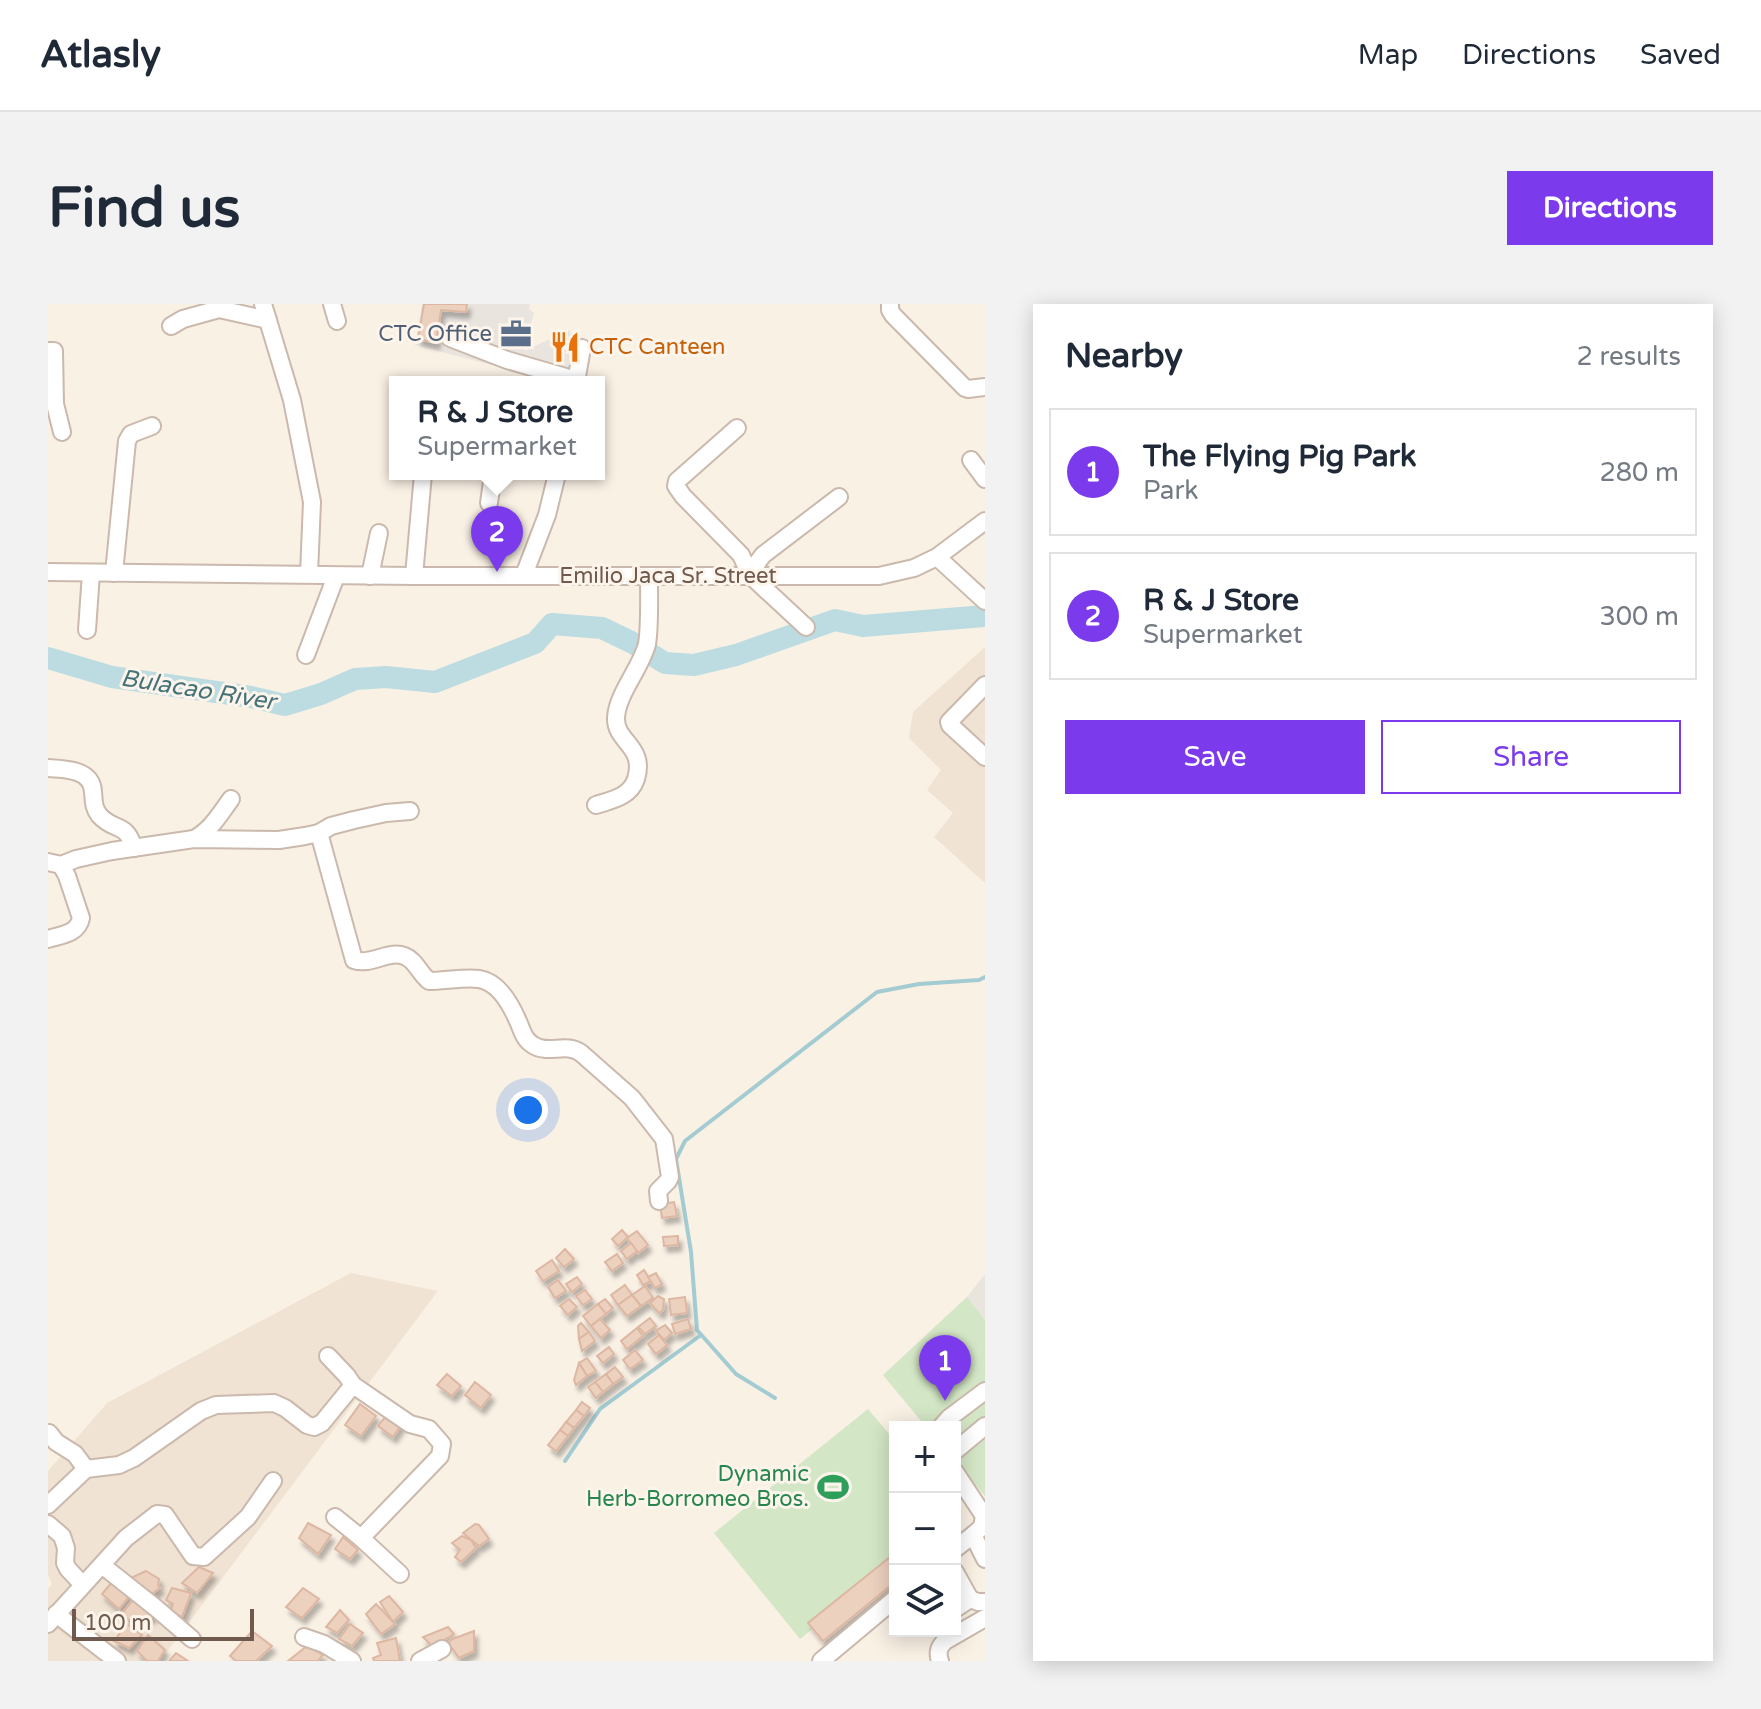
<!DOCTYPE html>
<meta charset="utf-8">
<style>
body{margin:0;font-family:"Varela Round",sans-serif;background:#f2f2f3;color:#1f2937}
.controls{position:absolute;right:24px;bottom:24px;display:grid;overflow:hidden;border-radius:0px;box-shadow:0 4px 20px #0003}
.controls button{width:72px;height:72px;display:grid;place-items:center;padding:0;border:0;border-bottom:2px solid #e0e1e3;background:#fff;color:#1f2937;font:40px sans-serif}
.scale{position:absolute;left:24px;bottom:20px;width:182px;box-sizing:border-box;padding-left:8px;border:4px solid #70594d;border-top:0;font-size:22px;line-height:28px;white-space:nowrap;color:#70594d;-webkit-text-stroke:6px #fdf5eb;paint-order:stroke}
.you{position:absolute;left:480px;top:806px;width:28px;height:28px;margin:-20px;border:6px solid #fff;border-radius:50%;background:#1a73e8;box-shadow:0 0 0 12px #1a73e833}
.badge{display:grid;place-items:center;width:52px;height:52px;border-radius:50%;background:#7c3aed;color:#fff;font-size:26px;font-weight:700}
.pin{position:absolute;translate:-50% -66px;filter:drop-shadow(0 2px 4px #0008)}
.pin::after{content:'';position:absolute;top:42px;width:28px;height:24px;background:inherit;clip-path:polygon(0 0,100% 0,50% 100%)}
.popup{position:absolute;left:341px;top:72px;width:216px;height:104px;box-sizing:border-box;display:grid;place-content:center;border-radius:0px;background:#fff;filter:drop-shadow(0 2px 6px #0005);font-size:26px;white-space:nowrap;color:#747a83}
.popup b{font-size:30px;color:#1f2937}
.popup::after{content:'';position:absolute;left:50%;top:100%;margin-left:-16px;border:16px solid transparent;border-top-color:#fff}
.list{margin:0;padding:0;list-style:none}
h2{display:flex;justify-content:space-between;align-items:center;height:104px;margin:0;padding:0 32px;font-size:34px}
h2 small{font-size:26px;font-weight:400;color:#747a83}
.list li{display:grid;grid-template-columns:52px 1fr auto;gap:24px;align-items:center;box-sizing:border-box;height:128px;margin:0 16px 16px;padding:0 16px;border:2px solid #e0e1e3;border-radius:0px}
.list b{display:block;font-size:30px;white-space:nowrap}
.list p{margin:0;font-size:26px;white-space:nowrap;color:#747a83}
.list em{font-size:26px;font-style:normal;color:#747a83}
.actions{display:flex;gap:16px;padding:24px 32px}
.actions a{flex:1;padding:18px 0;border:2px solid #7c3aed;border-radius:0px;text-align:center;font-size:28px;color:#7c3aed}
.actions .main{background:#7c3aed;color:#fff}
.icon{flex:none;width:44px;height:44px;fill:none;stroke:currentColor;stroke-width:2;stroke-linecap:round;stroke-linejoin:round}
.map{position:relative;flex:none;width:937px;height:1357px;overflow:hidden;border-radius:0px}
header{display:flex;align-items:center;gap:48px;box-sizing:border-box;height:112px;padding:0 40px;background:#fff;border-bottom:2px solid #e0e1e3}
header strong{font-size:38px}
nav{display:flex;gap:44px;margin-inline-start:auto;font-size:28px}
.intro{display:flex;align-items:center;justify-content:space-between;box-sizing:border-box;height:192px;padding:0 48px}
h1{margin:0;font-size:56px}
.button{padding:20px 36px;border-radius:0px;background:#7c3aed;color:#fff;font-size:28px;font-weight:700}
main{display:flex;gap:48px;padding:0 48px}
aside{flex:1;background:#fff;border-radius:0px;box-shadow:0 4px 20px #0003}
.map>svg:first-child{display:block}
</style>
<header>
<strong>Atlasly</strong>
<nav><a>Map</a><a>Directions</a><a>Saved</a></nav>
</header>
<div class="intro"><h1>Find us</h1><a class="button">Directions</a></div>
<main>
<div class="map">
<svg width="937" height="1357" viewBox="0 0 937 1357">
<defs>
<filter id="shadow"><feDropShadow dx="3.5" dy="6" stdDeviation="2" flood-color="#0004"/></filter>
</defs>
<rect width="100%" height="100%" fill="#faf1e5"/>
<g fill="#f0e3d4">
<path d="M937,343V579L886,533L905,509L879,486L893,466L861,434L865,408Z"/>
<path d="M303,969L390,987L112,1357H0V1285L4,1280L0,1271V1167L59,1099Z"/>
</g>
<g fill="#eae4df">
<path d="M374,0H482L481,5L486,9L476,47L521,26L531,43L524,78H500L471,68L367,41Z"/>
<path d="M937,970V1016L919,993Z"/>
</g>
<g fill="#d3e6c5">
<path d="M919,993L937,1016V1192L907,1157V1123H878L835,1071Z"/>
<path d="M820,1105L847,1137V1258L752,1335L666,1229Z"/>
</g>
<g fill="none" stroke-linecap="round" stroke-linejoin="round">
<g stroke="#a3cbd2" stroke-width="4">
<path d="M727,1094L688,1070L649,1026L643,948L628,855L637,837L829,688L871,680L931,676L937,673"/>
<path d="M517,1157L552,1105L653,1031"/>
</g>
<path stroke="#bcdce1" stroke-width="22" d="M0,354L64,373L203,393L237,401L273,390L307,375L338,373L387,378L487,339L504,320L554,324L583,338L617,359L646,361L688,351L787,316L815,322L937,312"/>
</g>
<g fill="#ecd1bf" stroke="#ddb7a2" stroke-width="2" filter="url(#shadow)">
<path d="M376,0H419L418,8L393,6L388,39L370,35Z"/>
<path d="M626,898L629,912L614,914L612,900Z"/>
<path d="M574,926L580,933L570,942L564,935Z"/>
<path d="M589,927L600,941L590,949L579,934Z"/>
<path d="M630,932V941L616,942L615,933Z"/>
<path d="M583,939L589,947L579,955L573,947Z"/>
<path d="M517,945L526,955L516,963L508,954Z"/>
<path d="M569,950L575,959L564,967L557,958Z"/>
<path d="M504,956L511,967L495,977L488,967Z"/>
<path d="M596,966L603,977L595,981L589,971Z"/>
<path d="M608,969L614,980L607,984L600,973Z"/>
<path d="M529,973L534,980L524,988L518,980Z"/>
<path d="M510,976L518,987L507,994L500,983Z"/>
<path d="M577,981L584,991L570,1001L563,991Z"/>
<path d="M597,982L605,994L593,1002L584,991Z"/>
<path d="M537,986L544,995L535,1001L528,992Z"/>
<path d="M584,991L593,1002L579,1012L570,1001Z"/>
<path d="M610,992L616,995L615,1006L611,1009L602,999Z"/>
<path d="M637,993L639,1009L623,1011L621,995Z"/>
<path d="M521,995L529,1003L520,1011L512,1002Z"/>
<path d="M557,995L565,1004L558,1010L550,1000Z"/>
<path d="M550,1000L558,1010L543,1022L535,1012Z"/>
<path d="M602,1014L608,1022L597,1030L590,1023Z"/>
<path d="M552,1015L562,1026L553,1034L543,1022Z"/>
<path d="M640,1015L643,1025L627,1030L624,1020Z"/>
<path d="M533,1019L541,1028L531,1035L530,1022Z"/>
<path d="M617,1021L624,1029L616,1036L608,1027Z"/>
<path d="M589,1024L595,1032L579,1045L573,1037Z"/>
<path d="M541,1028L547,1037L534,1047L531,1035Z"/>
<path d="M611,1031L619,1041L608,1050L600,1040Z"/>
<path d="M561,1043L566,1050L555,1059L549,1052Z"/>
<path d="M587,1046L595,1056L582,1065L575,1056Z"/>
<path d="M539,1054L548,1067L539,1072L531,1059Z"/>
<path d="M531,1059L539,1072L528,1081L526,1076Z"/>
<path d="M567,1063L575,1073L565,1080L558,1070Z"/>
<path d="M399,1070L413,1082L404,1092L389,1081Z"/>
<path d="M558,1070L565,1080L555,1088L547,1078Z"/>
<path d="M427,1078L443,1091L433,1104L417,1091Z"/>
<path d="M547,1078L555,1088L548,1094L540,1083Z"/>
<path d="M534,1098L542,1104L536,1112L528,1106Z"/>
<path d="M312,1100L328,1112L313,1132L297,1121Z"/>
<path d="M528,1106L536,1112L526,1124L518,1118Z"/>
<path d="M341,1108L355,1118L345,1133L330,1122Z"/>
<path d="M518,1118L526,1124L520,1132L512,1126Z"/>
<path d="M512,1126L520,1132L508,1147L500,1141Z"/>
<path d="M260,1219L283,1231L270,1250L251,1234Z"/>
<path d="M427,1220L431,1221L441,1235L431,1242L415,1229Z"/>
<path d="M414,1232L423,1236L428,1244L413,1258L407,1253L412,1246L404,1239Z"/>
<path d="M295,1233L310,1246L302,1255L287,1245Z"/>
<path d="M847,1249V1278L775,1337L760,1319Z"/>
<path d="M151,1263L165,1269L149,1289L134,1279Z"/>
<path d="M98,1267L111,1275L110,1281L112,1284L102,1291L84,1277L85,1273Z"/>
<path d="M65,1277L82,1291L71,1305L54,1290Z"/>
<path d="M124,1284L143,1289L134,1313L122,1308L125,1300L118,1296Z"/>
<path d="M255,1284L271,1295L254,1314L238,1303Z"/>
<path d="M90,1290L106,1312L80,1316L75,1308Z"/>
<path d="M341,1292L355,1308L345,1318L332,1298Z"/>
<path d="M328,1300L347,1320L333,1330L318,1310Z"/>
<path d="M292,1306L301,1316L289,1329L278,1323Z"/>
<path d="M79,1320L94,1331L81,1344L66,1337Z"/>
<path d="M302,1320L315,1329L304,1342L291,1335Z"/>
<path d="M400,1323L406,1330L385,1343L375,1333Z"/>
<path d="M204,1327L224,1342L208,1357H188L182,1352Z"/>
<path d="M426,1327V1347L411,1354L401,1340L402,1336Z"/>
<path d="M100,1331L117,1346L110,1357H99L89,1347Z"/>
<path d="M348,1334L352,1357H326L325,1354L333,1351L329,1339Z"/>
<path d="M259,1342L275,1351L270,1357H240Z"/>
<path d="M128,1349L140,1357H121Z"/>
</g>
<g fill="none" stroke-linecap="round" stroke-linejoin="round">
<defs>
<g id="minor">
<path d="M215,0L244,96L264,198L261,270"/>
<path d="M284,0L289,17"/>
<path d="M842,0V6L845,11L917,84L920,85L937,83"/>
<path d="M123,22L135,15L171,5L220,16"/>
<path d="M402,34L459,56L528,76"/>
<path d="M0,47H6L7,100L14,128"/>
<path d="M528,78L534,44"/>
<path d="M689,124L629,177L628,182L635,192L693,251L702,271L758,323"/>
<path d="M923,156L937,175"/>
<path d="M441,199L445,170"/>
<path d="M889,253L937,297"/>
<path d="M0,268L366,272H831L866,264L889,253L937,217"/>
<path d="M66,269L79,137L83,130L104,122"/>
<path d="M476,271L499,211L509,170"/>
<path d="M706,271L709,259L715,251L791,193"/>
<path d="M322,272L331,229"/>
<path d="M366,272L375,170"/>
<path d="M39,326L43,269"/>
<path d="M258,351L288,272"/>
<path d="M937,381L901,418L902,421L937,453"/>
<path d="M0,464C17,465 44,465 45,488C46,497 45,503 51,511C67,529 77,516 86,544"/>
<path d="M548,501C564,496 582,493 588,475C598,442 567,438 568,414C569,390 593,364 599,340C602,323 601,292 601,272"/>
<path d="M271,529L306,656C325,663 346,640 364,657C370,663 374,671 381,677C395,677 418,673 431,675C450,678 462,699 469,715C474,725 475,735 485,741C500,751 518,738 533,749L584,794L616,835L622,873L620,877L610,887L611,897"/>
<path d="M146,535C163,526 172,510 183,495"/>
<path d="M0,558L13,561L19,572L33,614C30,630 13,631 0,635"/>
<path d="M13,561L28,555L64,547L146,535L231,536L257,532L271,529L283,522L306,516L338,509L362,507"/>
<path d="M280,1052L299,1072L305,1081"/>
<path d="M893,1123L901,1114L937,1087"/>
<path d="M1,1129L8,1138L27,1150L38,1165"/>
<path d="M907,1147L937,1122"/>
<path d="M907,1168L936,1212L934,1223L925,1231L937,1255"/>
<path d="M0,1201L38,1165L71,1161L86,1154L153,1107L168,1101L226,1099L237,1104L259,1121L266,1123L274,1119L305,1081L362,1120L381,1125L394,1140L392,1152L313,1234L352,1270"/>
<path d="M287,1213L313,1234"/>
<path d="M0,1220L14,1232L18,1244L17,1259L20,1265L35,1281"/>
<path d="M907,1245L925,1231"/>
<path d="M55,1262L108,1304L144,1335"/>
<path d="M907,1268L922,1295"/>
<path d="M907,1305L922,1295L930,1298H937"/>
<path d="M8,1310L69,1357"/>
<path d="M0,1320L78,1234L109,1210L117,1211L145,1252L156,1253L200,1213L225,1177"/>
<path d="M256,1333L276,1340L304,1357"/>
<path d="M372,1357L394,1345"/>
<path d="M773,1357L847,1295"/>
<path d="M892,1357C889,1348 891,1343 897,1337L937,1314"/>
</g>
</defs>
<use href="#minor" stroke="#cab9ac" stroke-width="20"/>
<use href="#minor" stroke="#fff" stroke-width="16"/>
</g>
<defs>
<symbol id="office-bare" viewBox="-9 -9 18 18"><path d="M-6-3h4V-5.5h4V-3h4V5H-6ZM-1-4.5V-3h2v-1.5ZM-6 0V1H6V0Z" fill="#5c6f8a" stroke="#fdf5eb" stroke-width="2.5" paint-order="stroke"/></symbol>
<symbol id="restaurant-bare" viewBox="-9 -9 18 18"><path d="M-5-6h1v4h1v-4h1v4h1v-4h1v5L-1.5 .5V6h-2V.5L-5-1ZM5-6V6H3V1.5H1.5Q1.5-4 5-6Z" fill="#e8710a" stroke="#fdf5eb" stroke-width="2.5" paint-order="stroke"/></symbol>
<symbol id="stadium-bare" viewBox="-9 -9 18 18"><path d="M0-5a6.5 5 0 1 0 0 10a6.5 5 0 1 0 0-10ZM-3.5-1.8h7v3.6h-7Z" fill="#2e9e5b" stroke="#fdf5eb" stroke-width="2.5" paint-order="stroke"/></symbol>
</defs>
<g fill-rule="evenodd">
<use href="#office-bare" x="446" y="8" width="44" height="44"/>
<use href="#restaurant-bare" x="495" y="21" width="44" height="44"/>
<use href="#stadium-bare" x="763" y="1161" width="44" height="44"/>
</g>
<g text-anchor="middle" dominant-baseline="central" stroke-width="6" stroke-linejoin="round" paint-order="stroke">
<g font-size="22" fill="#4e5e75" stroke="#fdf5eb" text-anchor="end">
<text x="444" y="30">CTC Office</text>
</g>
<g font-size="22" fill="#c56008" stroke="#fdf5eb" text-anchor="start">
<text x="541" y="43">CTC Canteen</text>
</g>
<g font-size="22" fill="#70594d" stroke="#fdf5eb">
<text x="620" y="272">Emilio Jaca Sr. Street</text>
</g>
<g font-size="22" fill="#27864d" stroke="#fdf5eb" text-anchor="end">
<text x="761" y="1170">Dynamic<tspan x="761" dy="25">Herb-Borromeo Bros.</tspan></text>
</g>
<g font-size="24" font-style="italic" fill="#46737a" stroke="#fdf5eb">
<text transform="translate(150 386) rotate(9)">Bulacao River</text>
</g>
</g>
</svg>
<div class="controls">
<button>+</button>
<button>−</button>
<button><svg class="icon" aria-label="layers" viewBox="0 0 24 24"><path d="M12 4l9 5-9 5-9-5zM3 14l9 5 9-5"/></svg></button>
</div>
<div class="scale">100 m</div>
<div class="you"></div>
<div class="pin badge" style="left:897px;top:1097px">1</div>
<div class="pin badge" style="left:449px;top:268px">2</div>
<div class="popup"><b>R &amp; J Store</b>Supermarket</div>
</div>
<aside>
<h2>Nearby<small>2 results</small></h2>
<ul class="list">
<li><span class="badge">1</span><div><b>The Flying Pig Park</b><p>Park</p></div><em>280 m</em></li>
<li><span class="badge">2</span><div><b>R &amp; J Store</b><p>Supermarket</p></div><em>300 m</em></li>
</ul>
<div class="actions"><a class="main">Save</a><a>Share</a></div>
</aside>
</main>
